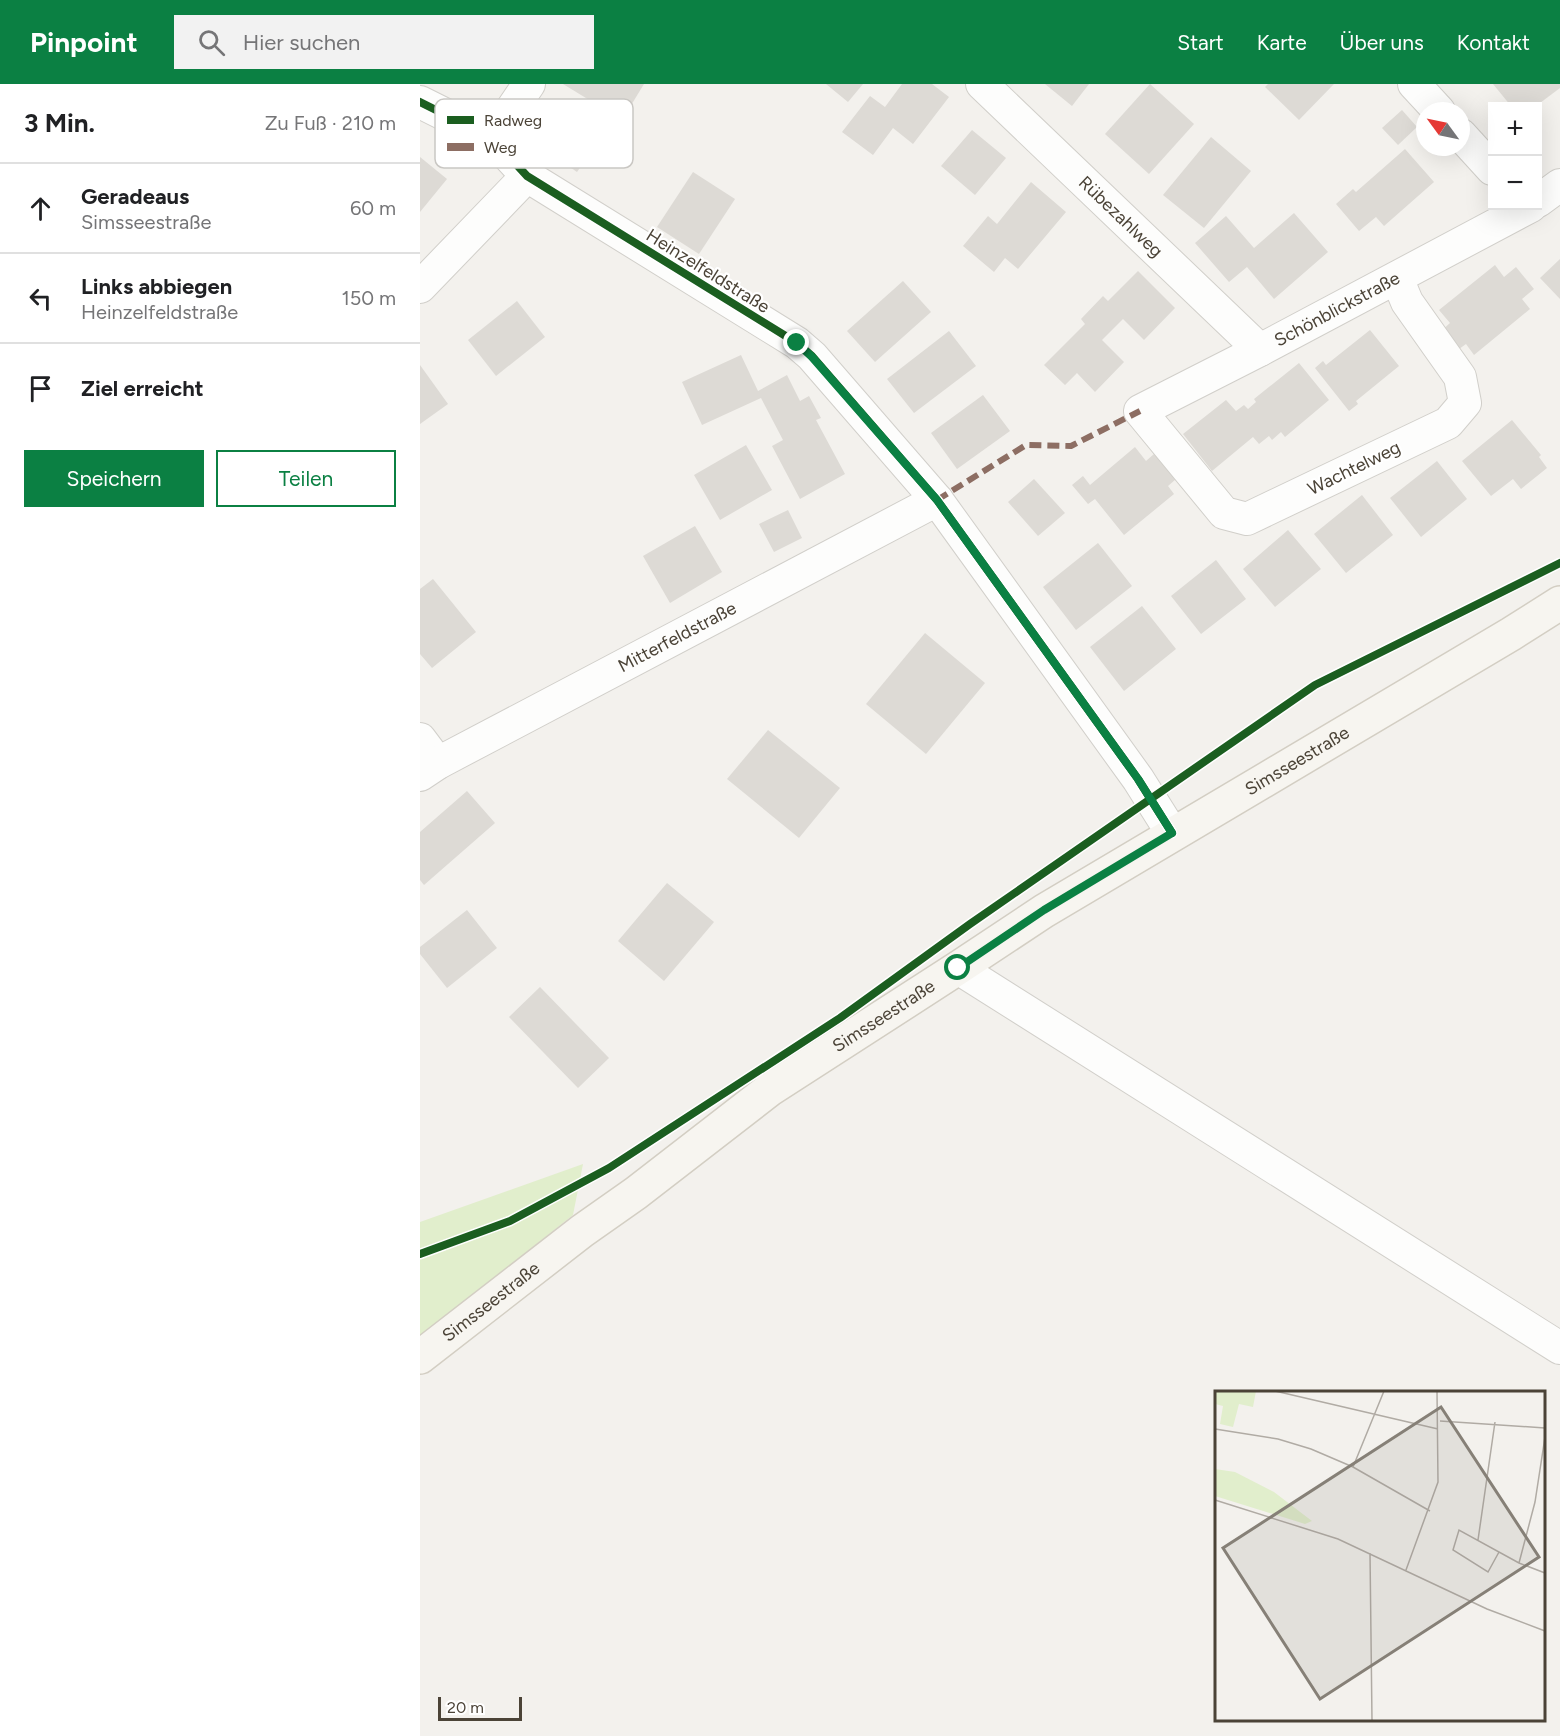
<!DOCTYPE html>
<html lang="de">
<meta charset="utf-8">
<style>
body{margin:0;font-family:Figtree,sans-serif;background:#f2f2f2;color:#202124}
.controls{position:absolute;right:18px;top:18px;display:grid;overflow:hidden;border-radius:0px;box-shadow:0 6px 24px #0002}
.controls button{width:54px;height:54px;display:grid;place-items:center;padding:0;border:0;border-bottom:2px solid #e0e0e0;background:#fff;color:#202124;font:30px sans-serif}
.compass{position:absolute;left:996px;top:18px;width:54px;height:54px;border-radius:50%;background:#fff;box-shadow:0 6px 24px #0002;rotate:303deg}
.scale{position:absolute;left:18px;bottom:15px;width:84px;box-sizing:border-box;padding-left:6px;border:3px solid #4b4337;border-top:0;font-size:16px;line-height:21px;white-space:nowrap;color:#4b4337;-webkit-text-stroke:4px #fff;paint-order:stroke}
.stop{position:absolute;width:18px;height:18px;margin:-14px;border:4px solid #0b8043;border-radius:50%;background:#fff}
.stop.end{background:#0b8043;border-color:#fff;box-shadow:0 2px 6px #0008}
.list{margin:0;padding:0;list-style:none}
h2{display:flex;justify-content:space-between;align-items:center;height:78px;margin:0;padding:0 24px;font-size:26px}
h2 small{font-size:20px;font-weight:400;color:#757577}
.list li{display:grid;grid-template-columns:39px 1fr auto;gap:18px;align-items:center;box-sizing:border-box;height:90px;padding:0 24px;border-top:2px solid #e0e0e0}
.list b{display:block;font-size:22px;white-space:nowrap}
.list p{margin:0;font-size:20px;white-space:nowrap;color:#757577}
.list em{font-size:20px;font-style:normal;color:#757577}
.actions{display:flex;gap:12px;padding:18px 24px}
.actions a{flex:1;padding:14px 0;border:2px solid #0b8043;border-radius:0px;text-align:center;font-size:21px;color:#0b8043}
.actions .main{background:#0b8043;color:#fff}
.icon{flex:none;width:33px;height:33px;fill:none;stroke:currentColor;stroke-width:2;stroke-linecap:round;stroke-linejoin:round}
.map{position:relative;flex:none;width:1140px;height:1652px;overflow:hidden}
header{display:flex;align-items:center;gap:36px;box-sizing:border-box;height:84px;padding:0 30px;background:#0b8043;color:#fff}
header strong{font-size:28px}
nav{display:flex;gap:33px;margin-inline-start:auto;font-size:21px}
.search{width:420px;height:54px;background:#f2f2f2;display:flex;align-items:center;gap:15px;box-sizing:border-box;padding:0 21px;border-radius:0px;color:#757577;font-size:22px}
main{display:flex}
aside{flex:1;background:#fff}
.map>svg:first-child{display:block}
</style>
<header>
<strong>Pinpoint</strong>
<div class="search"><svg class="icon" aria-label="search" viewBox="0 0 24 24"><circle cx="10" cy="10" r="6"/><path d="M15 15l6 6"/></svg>Hier suchen</div>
<nav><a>Start</a><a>Karte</a><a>Über uns</a><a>Kontakt</a></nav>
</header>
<main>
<aside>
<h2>3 Min.<small>Zu Fuß · 210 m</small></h2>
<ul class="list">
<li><svg class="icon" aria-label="ahead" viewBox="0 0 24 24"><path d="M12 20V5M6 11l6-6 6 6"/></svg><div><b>Geradeaus</b><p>Simsseestraße</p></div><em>60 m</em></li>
<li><svg class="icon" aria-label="left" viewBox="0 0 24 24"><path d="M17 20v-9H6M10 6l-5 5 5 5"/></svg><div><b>Links abbiegen</b><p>Heinzelfeldstraße</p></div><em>150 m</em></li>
<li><svg class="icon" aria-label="arrive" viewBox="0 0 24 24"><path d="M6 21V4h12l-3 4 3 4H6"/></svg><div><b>Ziel erreicht</b></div></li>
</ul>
<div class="actions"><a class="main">Speichern</a><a>Teilen</a></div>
</aside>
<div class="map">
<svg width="1140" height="1652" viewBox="0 0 1140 1652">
<rect width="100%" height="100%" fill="#f3f1ed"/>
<path fill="#e1eecc" d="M163,1080L153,1131L0,1253V1138Z"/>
<g fill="#dddad5">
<path d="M143,0H224L202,36Z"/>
<path d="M406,0H443L428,18Z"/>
<path d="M482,0H512L529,13L493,60L473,44L453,71L422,48L450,12L465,23Z"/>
<path d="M625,0H669L652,22Z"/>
<path d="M730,0L774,40L729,90L685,50Z"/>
<path d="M848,0H914L879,36L845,3Z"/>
<path d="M1073,0H1140V4L1116,22H1091Z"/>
<path d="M133,26L178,57L157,88L112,57Z"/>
<path d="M982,26L997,43L978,61L962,44Z"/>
<path d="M552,46L586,74L555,111L521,82Z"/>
<path d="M791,53L831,87L784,144L743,111Z"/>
<path d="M985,65L1014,98L964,142L956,133L939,147L916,120L933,105L936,108Z"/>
<path d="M0,73L27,95L0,128Z"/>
<path d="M273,88L315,115L279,170L237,143Z"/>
<path d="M611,98L646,128L598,185L585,174L574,188L543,162L568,132L577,140Z"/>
<path d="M874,129L908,168L854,215L827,183L809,198L775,159L806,132L834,164Z"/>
<path d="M1140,175V215L1120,194Z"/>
<path d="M1075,181L1084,193L1096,183L1114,205L1102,215L1110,225L1054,271L1046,260L1035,268L1020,248L1030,239L1019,226Z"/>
<path d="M718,187L755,224L724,256L703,235L682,256L704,278L675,308L657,289L645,301L624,281L665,240L661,235L683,212L688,217Z"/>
<path d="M483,197L511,228L455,278L427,247Z"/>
<path d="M97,217L125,253L76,292L48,256Z"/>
<path d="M950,246L979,282L936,317L938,320L929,327L895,284L903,277L906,281Z"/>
<path d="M529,247L556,282L494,329L467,295Z"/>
<path d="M321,271L338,307L367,291L380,317L389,312L401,334L396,336L425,390L380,415L352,362L363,356L341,314L282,341L262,298Z"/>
<path d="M879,279L909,316L865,353L861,348L852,356L849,352L839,360L833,353L792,387L763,350L806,316L816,327L824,321L828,325L836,318L834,315Z"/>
<path d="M0,281L28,320L0,340Z"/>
<path d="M563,311L590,347L537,385L511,349Z"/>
<path d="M1092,336L1121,371L1119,373L1127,384L1101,405L1093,395L1071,412L1042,377Z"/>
<path d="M326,361L352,406L300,436L274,391Z"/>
<path d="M715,363L726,377L734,370L756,395L748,402L754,410L704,451L675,415L668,420L652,401L663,392L670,401Z"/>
<path d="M1017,377L1047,415L1001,453L970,414Z"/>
<path d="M614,395L645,429L618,452L588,418Z"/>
<path d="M942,411L973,451L926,489L894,450Z"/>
<path d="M368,426L382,454L354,468L339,440Z"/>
<path d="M275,442L302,488L250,519L223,472Z"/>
<path d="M868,446L901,485L855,523L823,485Z"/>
<path d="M678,459L712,502L656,546L623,503Z"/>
<path d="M796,476L826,515L781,550L751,512Z"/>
<path d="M13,495L56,548L12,584L0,570V505Z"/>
<path d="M722,522L756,565L704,607L670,563Z"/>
<path d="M505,549L565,599L506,670L446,620Z"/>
<path d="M348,646L420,704L379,754L307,695Z"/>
<path d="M47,707L75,739L4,801L0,796V748Z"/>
<path d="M247,799L294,838L244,897L198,857Z"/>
<path d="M47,826L77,864L27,904L0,870V863Z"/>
<path d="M120,903L189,974L158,1004L89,933Z"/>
</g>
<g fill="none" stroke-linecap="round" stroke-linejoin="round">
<defs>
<g id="minor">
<path id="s1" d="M562,0L840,266"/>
<path d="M994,0L1019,27"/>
<path d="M0,18L72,54L107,92L377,259L392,272L517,416L718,695L752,749"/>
<path d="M1041,51L1072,85"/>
<path d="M72,54L109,0"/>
<path d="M1118,117L1140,101"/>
<path id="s2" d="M977,194L987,218L1040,293L1045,319L1028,339L827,435L804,429L720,327L840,266L1111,122"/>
<path d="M0,203L107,92"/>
<path d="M0,655L18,679"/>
<path id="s3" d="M0,691L18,679L517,416"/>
<path d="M538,884L1140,1264"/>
</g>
<g id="secondary">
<path id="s4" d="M0,1273L162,1147L216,1109L349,1006L538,884L624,827L1091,550L1140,519"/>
</g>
</defs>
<use href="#minor" stroke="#d1cfca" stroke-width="34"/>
<use href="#secondary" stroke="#d3cec3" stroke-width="36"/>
<use href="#minor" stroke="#fdfdfc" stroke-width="32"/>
<use href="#secondary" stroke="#f7f5f0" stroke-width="33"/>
<path stroke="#8d6e63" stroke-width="6" stroke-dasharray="12 6" stroke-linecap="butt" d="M517,416L606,361L651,362L720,327"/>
<defs>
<g id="cycleway">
<path d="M0,18L72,54L107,92L377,259L392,272L517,416L718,695L752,749"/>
<path d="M0,1170L90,1137L189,1084L420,934L550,840L895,601L1140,479"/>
</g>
</defs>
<use href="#cycleway" stroke="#fff" stroke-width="11"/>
<use href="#cycleway" stroke="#1b5e20" stroke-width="8"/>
</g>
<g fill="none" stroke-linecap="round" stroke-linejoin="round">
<path stroke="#0b8043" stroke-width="8" d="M377,259L392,273L517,416L718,695L752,749L624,826L538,884"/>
</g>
<g text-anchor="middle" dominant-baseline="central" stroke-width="4.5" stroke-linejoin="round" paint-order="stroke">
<g font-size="18" fill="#4b4337" stroke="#fff">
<text stroke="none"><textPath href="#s1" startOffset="192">Rübezahlweg</textPath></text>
<text transform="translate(288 187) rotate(32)">Heinzelfeldstraße</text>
<text stroke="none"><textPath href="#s2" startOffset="771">Schönblickstraße</textPath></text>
<text transform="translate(934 384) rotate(-26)">Wachtelweg</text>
<text stroke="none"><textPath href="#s3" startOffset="292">Mitterfeldstraße</textPath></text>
<text stroke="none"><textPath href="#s4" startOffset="1062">Simsseestraße</textPath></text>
<text stroke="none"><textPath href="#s4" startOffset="576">Simsseestraße</textPath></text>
<text stroke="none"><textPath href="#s4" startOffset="90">Simsseestraße</textPath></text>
</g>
</g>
<g transform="translate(795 1307)">
<rect width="330" height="330" fill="#f3f1ed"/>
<path d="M0,0H41L38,16L24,13L18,36L5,33L8,15L0,13ZM0,78L20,81L59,101L97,130L90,133L0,105Z" fill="#e1eecc"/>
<path fill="none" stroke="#b0aba4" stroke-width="1.5" d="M60,0L223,38M225,30L330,37M0,38L63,48L96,58L138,76L215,120M138,76L169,0M0,109L123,148L272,218L330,240M263,149L280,31M284,161L273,181L238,159L244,139L304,172L330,182M155,162L157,330M304,172L320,111L330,46M191,179L223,91L222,0"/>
<path fill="#868077" fill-opacity="0.15" stroke="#868077" stroke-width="3" d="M226,16L324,166L105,308L8,157Z"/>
<rect width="330" height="330" fill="none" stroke="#4b4337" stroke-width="3"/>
</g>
<rect x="15" y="15" width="198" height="69" rx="9" fill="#fff" stroke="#c9c7c3" stroke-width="1.5"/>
<rect x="27" y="32" width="27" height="8" fill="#1b5e20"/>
<rect x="27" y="59" width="27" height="8" fill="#8d6e63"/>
<g font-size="16" fill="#4b4337">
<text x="64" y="42">Radweg</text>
<text x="64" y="69">Weg</text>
</g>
</svg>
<div class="controls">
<button>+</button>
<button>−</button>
</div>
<svg class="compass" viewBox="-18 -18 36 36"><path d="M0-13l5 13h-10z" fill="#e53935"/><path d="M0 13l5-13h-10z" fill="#757577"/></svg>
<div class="scale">20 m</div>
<div class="stop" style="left:538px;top:884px"></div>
<div class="stop end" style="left:377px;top:259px"></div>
</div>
</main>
